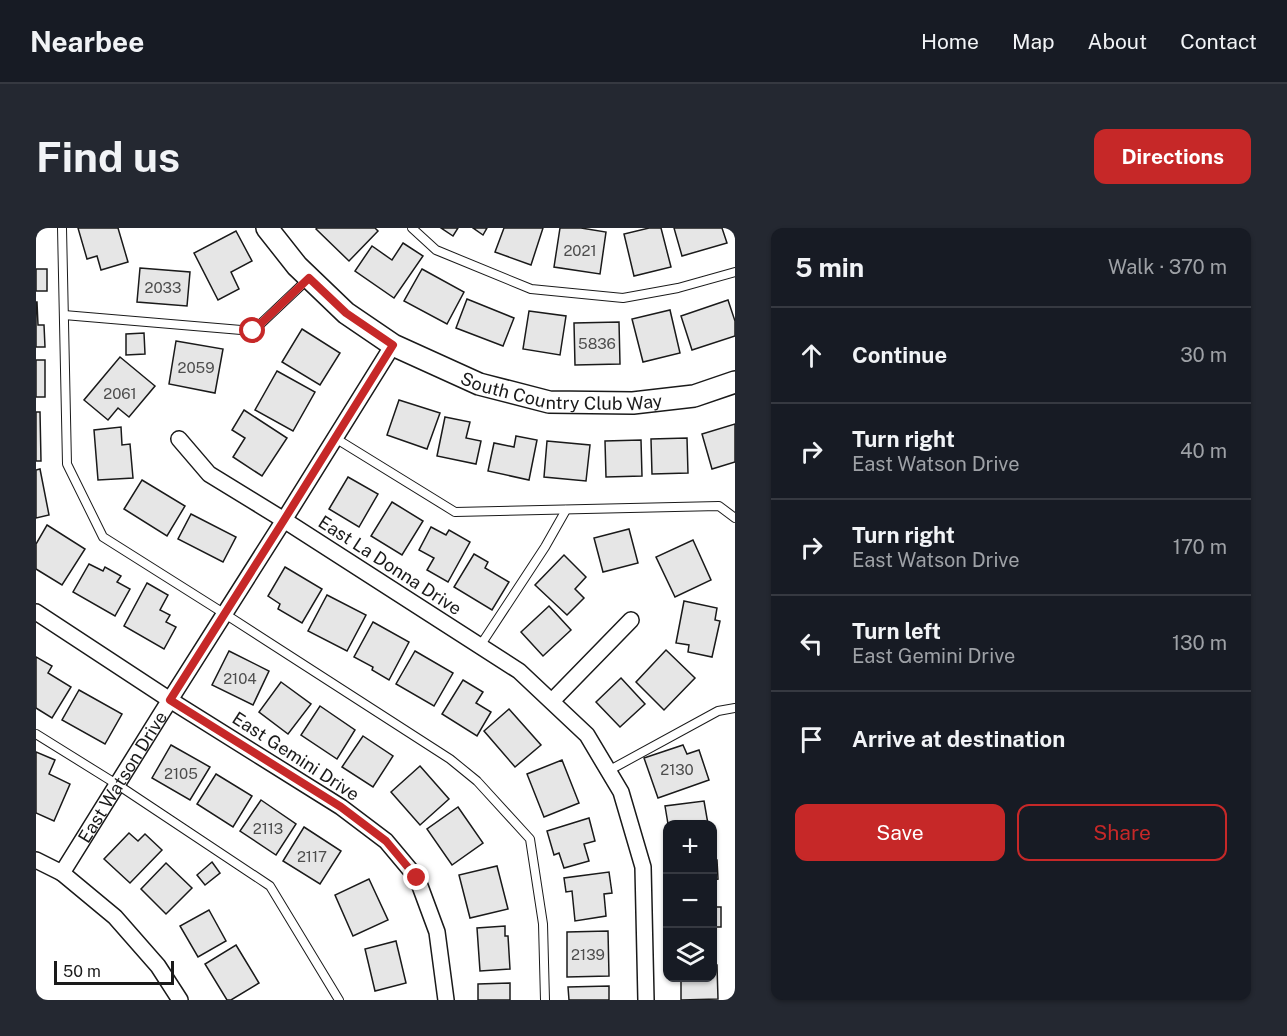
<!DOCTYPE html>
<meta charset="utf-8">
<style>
body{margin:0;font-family:"Public Sans",sans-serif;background:#242831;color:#f1f3f6}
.controls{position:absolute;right:18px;bottom:18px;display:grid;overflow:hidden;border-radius:12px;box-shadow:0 2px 4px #0004}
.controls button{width:54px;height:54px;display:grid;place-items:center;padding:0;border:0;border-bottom:2px solid #363941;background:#171b24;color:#f1f3f6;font:30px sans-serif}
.scale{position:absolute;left:18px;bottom:15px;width:120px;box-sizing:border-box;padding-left:6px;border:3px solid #1a1a1a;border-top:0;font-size:16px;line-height:21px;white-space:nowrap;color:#1a1a1a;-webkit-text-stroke:4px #fff;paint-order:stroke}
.stop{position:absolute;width:18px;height:18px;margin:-14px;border:4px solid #c62828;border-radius:50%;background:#fff}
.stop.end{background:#c62828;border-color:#fff;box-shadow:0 2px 6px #0008}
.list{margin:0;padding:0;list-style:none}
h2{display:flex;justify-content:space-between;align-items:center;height:78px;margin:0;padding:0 24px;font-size:26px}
h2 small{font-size:20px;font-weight:400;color:#9ea1a6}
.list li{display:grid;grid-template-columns:39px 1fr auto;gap:18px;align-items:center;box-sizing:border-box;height:96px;padding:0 24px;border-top:2px solid #363941}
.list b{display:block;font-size:22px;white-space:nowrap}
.list p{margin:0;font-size:20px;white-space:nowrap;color:#9ea1a6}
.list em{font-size:20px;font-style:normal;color:#9ea1a6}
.actions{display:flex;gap:12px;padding:18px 24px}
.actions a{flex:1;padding:14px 0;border:2px solid #c62828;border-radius:12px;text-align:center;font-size:21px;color:#c62828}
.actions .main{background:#c62828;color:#fff}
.icon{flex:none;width:33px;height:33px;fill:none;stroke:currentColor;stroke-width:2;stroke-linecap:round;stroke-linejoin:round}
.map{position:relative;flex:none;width:699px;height:772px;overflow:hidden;border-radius:12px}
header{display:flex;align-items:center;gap:36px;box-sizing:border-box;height:84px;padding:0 30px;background:#171b24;border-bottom:2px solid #363941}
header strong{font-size:28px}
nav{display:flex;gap:33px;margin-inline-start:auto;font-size:21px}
.intro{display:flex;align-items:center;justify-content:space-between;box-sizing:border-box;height:144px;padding:0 36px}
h1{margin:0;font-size:42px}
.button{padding:15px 27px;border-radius:12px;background:#c62828;color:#fff;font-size:21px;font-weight:700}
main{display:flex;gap:36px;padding:0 36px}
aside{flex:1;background:#171b24;border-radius:12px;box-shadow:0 2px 4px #0004}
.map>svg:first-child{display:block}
</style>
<header>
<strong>Nearbee</strong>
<nav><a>Home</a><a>Map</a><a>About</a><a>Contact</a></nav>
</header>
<div class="intro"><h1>Find us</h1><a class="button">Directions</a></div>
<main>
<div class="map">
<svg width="699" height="772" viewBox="0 0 699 772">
<rect width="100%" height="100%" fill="#fff"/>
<g fill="#e6e6e6" stroke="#1a1a1a" stroke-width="1.5">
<path d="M42,0H82L92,34L65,42L61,28L51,31Z"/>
<path d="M281,0H339L342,3L313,33L280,1Z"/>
<path d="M405,0H422L417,8Z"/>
<path d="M437,0H451L447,7Z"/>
<path d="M468,0H507L495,37L459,24Z"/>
<path d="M524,0H545L570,4L564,46L518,39Z"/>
<path d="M613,0H625L635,39L598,48L588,6Z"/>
<path d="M638,0H686L691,15L646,28Z"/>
<path d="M200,3L216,33L195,44L203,61L182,72L158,25Z"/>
<path d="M367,15L387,28L358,70L319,43L336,18L356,32Z"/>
<path d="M104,40L154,44L151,78L101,74Z"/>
<rect x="0" y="41" width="11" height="22"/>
<path d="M386,41L428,64L411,96L368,73Z"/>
<path d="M431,71L478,90L467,118L420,100Z"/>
<path d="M692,72L699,93V108L656,122L645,88Z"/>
<path d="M0,74H1L2,97H8L9,119H0Z"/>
<path d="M634,82L644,125L607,134L596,91Z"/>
<path d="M493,83L530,88L524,127L487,121Z"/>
<path d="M583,94L584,136L539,137L538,95Z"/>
<path d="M266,101L304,125L284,157L246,134Z"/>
<path d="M108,105L109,126L90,127V106Z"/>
<path d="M140,113L187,121L179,165L133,156Z"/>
<path d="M84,129L119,158L93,189L82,180L72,192L48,172Z"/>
<rect x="0" y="132" width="9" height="37"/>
<path d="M241,143L279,164L257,203L219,182Z"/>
<path d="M363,172L404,185L391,221L351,207Z"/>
<path d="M208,182L251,210L226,248L197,229L209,210L196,202Z"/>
<path d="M0,184H4L5,233H0Z"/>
<path d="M409,189L434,194L430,210L445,213L440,236L401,228Z"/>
<path d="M699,196V234L676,241L666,206Z"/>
<path d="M85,199L86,217L94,216L97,250L62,252L58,202Z"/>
<path d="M480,208L501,212L493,252L452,243L458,215L478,219Z"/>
<path d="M651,210L652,245L616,246L615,211Z"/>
<path d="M605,212L606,248L570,249L569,213Z"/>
<path d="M511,213L554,217L550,253L508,249Z"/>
<path d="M4,241L13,287L0,290V242Z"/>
<path d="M312,249L342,266L323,299L293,281Z"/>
<path d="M106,252L149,278L131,308L88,281Z"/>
<path d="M356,274L387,293L366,327L335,308Z"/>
<path d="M155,286L200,309L187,334L142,311Z"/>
<path d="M11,297L49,321L26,357L0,341V316Z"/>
<path d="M395,299L410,307L413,302L434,314L412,354L391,342L398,330L383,322Z"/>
<path d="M593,301L602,335L567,344L558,310Z"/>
<path d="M657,312L675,352L639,369L620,329Z"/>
<path d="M438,326L452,334L449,340L473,354L456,382L418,359Z"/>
<path d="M528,327L550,349L539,361L548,370L531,387L499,357Z"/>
<path d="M53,336L67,343L69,339L85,348L81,354L94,361L79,388L37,364Z"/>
<path d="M249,339L286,361L266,395L242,381L244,376L232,368Z"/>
<path d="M111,355L132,367L124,382L134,387L130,394L140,399L128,421L88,398Z"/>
<path d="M291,367L330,387L311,423L272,403Z"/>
<path d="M648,373L681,380L679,392L684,393L676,429L652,424L653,417L640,415Z"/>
<path d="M513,378L535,402L507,428L485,404Z"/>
<path d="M337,394L373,414L353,452L336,442L337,439L318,429Z"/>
<path d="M630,422L659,450L628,482L600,454Z"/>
<path d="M193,423L233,443L217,477L176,457Z"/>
<path d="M379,423L417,445L398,478L360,456Z"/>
<path d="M0,429L16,438L12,445L35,459L16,490L0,480Z"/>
<path d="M585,450L609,476L584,499L560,474Z"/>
<path d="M427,452L447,464L440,475L455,484L441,508L406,486Z"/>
<path d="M245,454L275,476L252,506L223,484Z"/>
<path d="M43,462L86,486L69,516L26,492Z"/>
<path d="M284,478L319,502L301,531L265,507Z"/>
<path d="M473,481L505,517L479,539L448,503Z"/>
<path d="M327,508L357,528L337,559L306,539Z"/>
<path d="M135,517L174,539L154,572L116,550Z"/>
<path d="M647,517L651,526L663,522L673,552L622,570L608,530Z"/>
<path d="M0,524L19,532L13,546L34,556L18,593L0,585Z"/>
<path d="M526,532L543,575L508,589L491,546Z"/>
<path d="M384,538L413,571L384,597L355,564Z"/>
<path d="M180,546L216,568L197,599L161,576Z"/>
<path d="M225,572L260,596L240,627L204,603Z"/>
<path d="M668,573L672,596H632L629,578Z"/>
<path d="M422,579L447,615L416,637L391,601Z"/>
<path d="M553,590L559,613L548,616L553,633L528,640L523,625L518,627L511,603Z"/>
<path d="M268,599L305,623L284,656L247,633Z"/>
<path d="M93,605L102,613L109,606L126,622L94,655L68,631Z"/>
<path d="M676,632H681L682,651L676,652Z"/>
<path d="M176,634L184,645L169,657L161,647Z"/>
<path d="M130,635L156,660L130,686L105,661Z"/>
<path d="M461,638L472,681L434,690L423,647Z"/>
<path d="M573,644L576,665L568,666L570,688L539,693L536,663L530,664L528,650Z"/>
<path d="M333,651L352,692L317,708L299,667Z"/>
<path d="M676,679H685V699H678L679,722H676Z"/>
<path d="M173,682L190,713L162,729L144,698Z"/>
<path d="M469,698V708H472L474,741L444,743L441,700Z"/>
<path d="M572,703L573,748L531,749V704Z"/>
<path d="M360,713L370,755L339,763L329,721Z"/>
<path d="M200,717L223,755L195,772H191L169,736Z"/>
<path d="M676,737H681L682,771L645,772V750H676Z"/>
<path d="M474,755V772H442V756Z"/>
<path d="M573,758V772H533L532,759Z"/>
</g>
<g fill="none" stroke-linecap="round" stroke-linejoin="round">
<defs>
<g id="lane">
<path d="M26,0L31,236L67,309L189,386L414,531L441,553L494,611L507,696L509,772"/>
<path d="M376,0L400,22L495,61L587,70L642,60L699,44"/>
<path d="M28,87L217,103L272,51"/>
<path d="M299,210L419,284L683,278L699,290"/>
<path d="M444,418L509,319L530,282"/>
<path d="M0,506L82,557L234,658L303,772"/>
<path d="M572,543L682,483L699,480"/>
</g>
<g id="street">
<path d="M143,211L173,246L248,292L483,443L551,507L585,564L607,639L610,772"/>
<path d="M0,384L134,472L305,579L350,613L381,650L401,704L410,772"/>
<path d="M516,473L595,392"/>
<path d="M0,632L26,645"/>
<path id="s1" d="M144,772L122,738L79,689L26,645L125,486L248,292L357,117"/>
</g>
<g id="secondary">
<path id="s2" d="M231,0L261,38L310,85L357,117L443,156L513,174L597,175L658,168L699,154"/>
</g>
</defs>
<use href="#lane" stroke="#1a1a1a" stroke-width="10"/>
<use href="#street" stroke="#1a1a1a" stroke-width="18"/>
<use href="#secondary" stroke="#1a1a1a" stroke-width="24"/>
<use href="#lane" stroke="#fff" stroke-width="8"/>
<use href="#street" stroke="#fff" stroke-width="15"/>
<use href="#secondary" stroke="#fff" stroke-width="21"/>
</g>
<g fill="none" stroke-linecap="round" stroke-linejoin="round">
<path stroke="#c62828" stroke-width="8" d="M217,103L273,50L310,85L357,117L248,292L134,472L305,579L350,613L381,650"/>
</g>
<g text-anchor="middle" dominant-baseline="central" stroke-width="4.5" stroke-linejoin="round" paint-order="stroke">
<g font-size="15" fill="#4d4d4d">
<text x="544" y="22">2021</text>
<text x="127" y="59">2033</text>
<text x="561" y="115">5836</text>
<text x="160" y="139">2059</text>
<text x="84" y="165">2061</text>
<text x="204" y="450">2104</text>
<text x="641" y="541">2130</text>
<text x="145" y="545">2105</text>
<text x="232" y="600">2113</text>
<text x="276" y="628">2117</text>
<text x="552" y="726">2139</text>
</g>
<g font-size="18" fill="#1a1a1a" stroke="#fff">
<text stroke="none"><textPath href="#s2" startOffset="351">South Country Club Way</textPath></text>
<text transform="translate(354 337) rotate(33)">East La Donna Drive</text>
<text transform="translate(260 528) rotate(33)">East Gemini Drive</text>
<text stroke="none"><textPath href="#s1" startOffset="288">East Watson Drive</textPath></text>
</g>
</g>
</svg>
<div class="controls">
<button>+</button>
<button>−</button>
<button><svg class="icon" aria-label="layers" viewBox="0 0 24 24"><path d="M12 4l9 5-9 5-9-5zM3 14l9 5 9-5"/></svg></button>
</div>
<div class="scale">50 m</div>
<div class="stop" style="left:217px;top:103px"></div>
<div class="stop end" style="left:381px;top:650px"></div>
</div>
<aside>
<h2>5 min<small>Walk · 370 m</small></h2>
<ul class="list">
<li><svg class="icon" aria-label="ahead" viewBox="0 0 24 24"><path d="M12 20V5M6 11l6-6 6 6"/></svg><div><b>Continue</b></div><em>30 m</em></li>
<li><svg class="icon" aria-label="right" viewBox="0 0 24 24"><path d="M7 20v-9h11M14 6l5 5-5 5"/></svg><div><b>Turn right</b><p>East Watson Drive</p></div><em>40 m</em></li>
<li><svg class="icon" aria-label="right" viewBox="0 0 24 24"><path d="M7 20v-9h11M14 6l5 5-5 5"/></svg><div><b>Turn right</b><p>East Watson Drive</p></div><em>170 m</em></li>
<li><svg class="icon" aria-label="left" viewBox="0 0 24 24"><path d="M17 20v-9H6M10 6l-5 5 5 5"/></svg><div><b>Turn left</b><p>East Gemini Drive</p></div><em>130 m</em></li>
<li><svg class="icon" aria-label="arrive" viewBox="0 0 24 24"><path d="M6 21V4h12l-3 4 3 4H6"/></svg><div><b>Arrive at destination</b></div></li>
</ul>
<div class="actions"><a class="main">Save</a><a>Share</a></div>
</aside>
</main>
